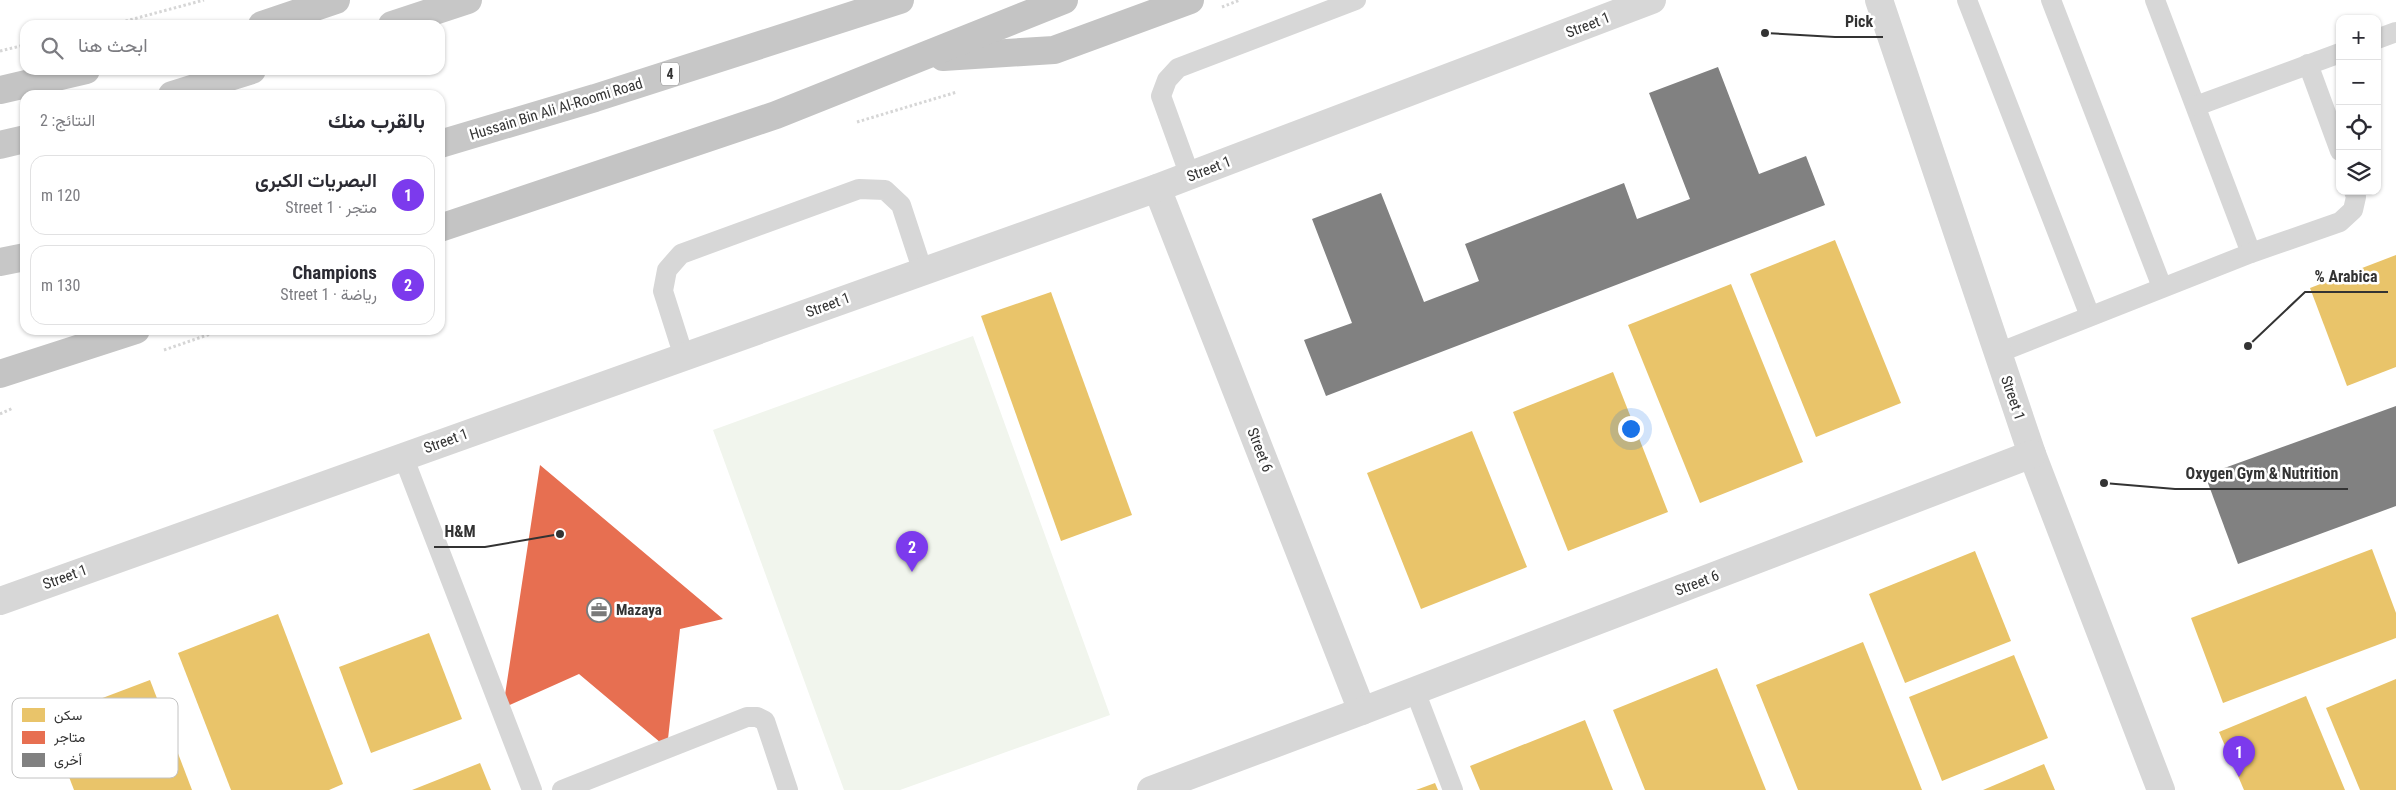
<!DOCTYPE html>
<html lang="ar">
<meta charset="utf-8">
<style>
body{margin:0;font-family:"Roboto Condensed",Vazirmatn,sans-serif;background:#f7f7f7;color:#2b2b33;direction:rtl}
.controls{position:absolute;right:15px;top:15px;display:grid;overflow:hidden;border-radius:10px;box-shadow:0 1px 4px #0004}
.controls button{width:45px;height:45px;display:grid;place-items:center;padding:0;border:0;border-bottom:1px solid #e1e1e2;background:#fff;color:#2b2b33;font:25px sans-serif}
.you{position:absolute;left:1630px;top:428px;width:18px;height:18px;margin:-12px;border:4px solid #fff;border-radius:50%;background:#1a73e8;box-shadow:0 0 0 8px #1a73e833}
.badge{display:grid;place-items:center;width:32px;height:32px;border-radius:50%;background:#7c3aed;color:#fff;font-size:16px;font-weight:700}
.pin{position:absolute;translate:-50% -41px;filter:drop-shadow(0 1px 2px #0008)}
.pin::after{content:'';position:absolute;top:26px;width:18px;height:15px;background:inherit;clip-path:polygon(0 0,100% 0,50% 100%)}
.list{margin:0;padding:0;list-style:none}
h2{display:flex;justify-content:space-between;align-items:center;height:65px;margin:0;padding:0 20px;font-size:21px}
h2 small{font-size:16px;font-weight:400;color:#7c7c81}
.list li{display:grid;grid-template-columns:32px 1fr auto;gap:15px;align-items:center;box-sizing:border-box;height:80px;margin:0 10px 10px;padding:0 10px;border:1px solid #e1e1e2;border-radius:15px}
.list b{display:block;font-size:19px;white-space:nowrap}
.list p{margin:0;font-size:16px;white-space:nowrap;color:#7c7c81}
.list em{font-size:16px;font-style:normal;color:#7c7c81}
.icon{flex:none;width:28px;height:28px;fill:none;stroke:currentColor;stroke-width:2;stroke-linecap:round;stroke-linejoin:round}
.map{position:relative;flex:none;width:2396px;height:790px;overflow:hidden;direction:ltr}
.search{position:absolute;background:#fff;box-shadow:0 1px 4px #0004;left:20px;top:20px;width:425px;height:55px;display:flex;align-items:center;gap:12px;box-sizing:border-box;padding:0 18px;border-radius:15px;color:#7c7c81;font-size:19px}
.panel{position:absolute;background:#fff;box-shadow:0 1px 4px #0004;left:20px;top:90px;width:425px;height:245px;border-radius:15px;direction:rtl}
.map>svg:first-child{display:block}
</style>
<div class="map">
<svg width="2396" height="790" viewBox="0 0 2396 790">
<rect width="100%" height="100%" fill="#fff"/>
<path fill="#f1f5ed" d="M973,336L1110,715L900,790H844L713,430Z"/>
<g fill="#e9c46a">
<path d="M1835,240L1901,403L1816,437L1750,274Z"/>
<path d="M2396,255V367L2347,386L2310,288Z"/>
<path d="M1731,284L1803,462L1700,503L1628,325Z"/>
<path d="M1051,292L1132,515L1061,541L981,316Z"/>
<path d="M1613,372L1668,512L1568,551L1513,412Z"/>
<path d="M1472,431L1527,567L1421,609L1367,473Z"/>
<path d="M2372,549L2396,613V638L2223,703L2191,618Z"/>
<path d="M1975,551L2011,641L1905,683L1869,594Z"/>
<path d="M278,614L343,784L329,790H231L178,653Z"/>
<path d="M429,633L462,719L371,753L339,667Z"/>
<path d="M1863,642L1922,790H1798L1756,685Z"/>
<path d="M2014,655L2048,738L1942,781L1909,697Z"/>
<path d="M1717,668L1766,790H1645L1613,710Z"/>
<path d="M2396,679V790H2360L2326,708Z"/>
<path d="M150,680L192,790H74L47,719Z"/>
<path d="M2306,696L2345,790H2244L2219,732Z"/>
<path d="M1585,720L1613,790H1480L1470,766Z"/>
<path d="M480,763L491,790H412Z"/>
<path d="M2044,764L2055,790H1983Z"/>
<path d="M1435,783L1438,790H1416Z"/>
</g>
<path fill="#e76f51" d="M540,465L723,619L680,629L667,748L579,674L503,708Z"/>
<g fill="#818181">
<path d="M1718,67L1759,174L1806,156L1825,205L1326,396L1304,340L1352,323L1312,219L1381,193L1424,302L1479,281L1465,244L1624,183L1637,219L1690,199L1649,93Z"/>
<path d="M2396,406V506L2238,564L2205,475Z"/>
</g>
<g fill="none" stroke-linecap="round" stroke-linejoin="round">
<g stroke="#d6d6d6" stroke-width="3" stroke-dasharray="2.5 2.5" stroke-linecap="butt">
<path d="M1222,7L1240,0"/>
<path d="M111,25L204,0"/>
<path d="M0,51L25,45"/>
<path d="M857,122L957,92"/>
<path d="M164,350L222,330"/>
<path d="M0,414L13,408"/>
</g>
<g stroke="#d7d7d7" stroke-width="20">
<path d="M1967,0L2090,316"/>
<path d="M2051,0L2162,287"/>
<path d="M2155,0L2251,253"/>
<path d="M2377,39L2396,32"/>
<path d="M2308,64L2340,151"/>
<path d="M2196,106L2340,53"/>
<path d="M1190,176L1161,96L1167,80L1178,68L1356,0"/>
<path d="M1998,353L2251,253L2340,222L2353,210L2356,197L2354,191"/>
<path d="M684,357L663,291L667,270L681,254L859,189L885,190L901,205L923,272"/>
<path d="M403,456L532,790"/>
<path d="M1415,691L1453,790"/>
<path d="M562,790L747,717H757L765,721L788,790"/>
</g>
<g stroke="#d7d7d7" stroke-width="28">
<path d="M1879,0L2032,454L2161,790"/>
<path d="M1157,188L1362,711"/>
<path d="M0,601L1157,188L1652,0"/>
<path d="M1151,790L1362,711L2032,454"/>
</g>
<g stroke="#c7c7c7" stroke-width="28">
<path d="M392,25L468,0"/>
<path d="M172,95L252,70"/>
<path d="M440,144L595,98L900,0"/>
<path d="M0,145L25,139"/>
<path d="M0,262L25,257"/>
</g>
<g stroke="#c4c4c4" stroke-width="28">
<path d="M262,25L336,0"/>
<path d="M943,57L1054,50L1190,0"/>
<path d="M0,90L86,70"/>
<path d="M440,228L776,115L1064,0"/>
<path d="M0,374L136,330"/>
</g>
</g>
<defs>
<symbol id="office-ring" viewBox="-11 -11 22 22"><circle r="9.5" fill="#fff" stroke="#7a7a7a" stroke-width="1.5"/><path d="M-6-3h4V-5.5h4V-3h4V5H-6ZM-1-4.5V-3h2v-1.5ZM-6 0V1H6V0Z" fill="#7a7a7a"/></symbol>
</defs>
<g fill-rule="evenodd">
<use href="#office-ring" x="585" y="596" width="28" height="28"/>
</g>
<g text-anchor="middle" dominant-baseline="central" stroke-width="5" stroke-linejoin="round" paint-order="stroke">
<rect fill="#fff" stroke="#707070" stroke-width="1" x="661" y="62.5" width="18" height="23" rx="4"/>
<g font-size="14" font-weight="bold" fill="#333">
<text x="670" y="74">4</text>
</g>
<g font-size="15" fill="#333" stroke="#fff">
<text transform="translate(1588 25) rotate(-21)">Street 1</text>
<text transform="translate(556 109) rotate(-17)">Hussain Bin Ali Al-Roomi Road</text>
<text transform="translate(1209 169) rotate(-21)">Street 1</text>
<text transform="translate(828 305) rotate(-20)">Street 1</text>
<text transform="translate(2013 398) rotate(71)">Street 1</text>
<text transform="translate(446 441) rotate(-20)">Street 1</text>
<text transform="translate(1260 450) rotate(69)">Street 6</text>
<text transform="translate(65 577) rotate(-20)">Street 1</text>
<text transform="translate(1697 583) rotate(-21)">Street 6</text>
</g>
<g font-size="15" font-weight="bold" fill="#333" stroke="#fff" text-anchor="start">
<text x="616" y="610">Mazaya</text>
</g>
</g>
<rect x="12" y="698" width="166" height="80" rx="8" fill="#fff" stroke="#c2c2c2" stroke-width="1"/>
<rect x="22" y="708" width="23" height="14" fill="#e9c46a"/>
<rect x="22" y="731" width="23" height="13" fill="#e76f51"/>
<rect x="22" y="753" width="23" height="14" fill="#818181"/>
<g font-size="14" fill="#333">
<text x="54" y="720">سكن</text>
<text x="54" y="742">متاجر</text>
<text x="54" y="765">أخرى</text>
</g>
<path fill="none" stroke="#333" stroke-width="2" d="M1765 33L1835 37H1883M2248 346L2305 292H2388M2104 483L2175 489H2348M560 534L485 547H434"/>
<g fill="#333" stroke="#fff" stroke-width="2">
<circle cx="1765" cy="33" r="5"/>
<circle cx="2248" cy="346" r="5"/>
<circle cx="2104" cy="483" r="5"/>
<circle cx="560" cy="534" r="5"/>
</g>
<g font-size="16" text-anchor="middle" font-weight="bold" fill="#333" stroke="#fff" stroke-width="5" stroke-linejoin="round" paint-order="stroke">
<text x="1859" y="27">Pick</text>
<text x="2346" y="282">% Arabica</text>
<text x="2262" y="479">Oxygen Gym &amp; Nutrition</text>
<text x="460" y="537">H&amp;M</text>
</g>
</svg>
<div class="controls">
<button>+</button>
<button>−</button>
<button><svg class="icon" aria-label="locate" viewBox="0 0 24 24"><circle cx="12" cy="12" r="6"/><path d="M12 2v4M12 18v4M2 12h4M18 12h4"/></svg></button>
<button><svg class="icon" aria-label="layers" viewBox="0 0 24 24"><path d="M12 4l9 5-9 5-9-5zM3 14l9 5 9-5"/></svg></button>
</div>
<div class="you"></div>
<div class="pin badge" style="left:2239px;top:777px">1</div>
<div class="pin badge" style="left:912px;top:572px">2</div>
<div class="search"><svg class="icon" aria-label="search" viewBox="0 0 24 24"><circle cx="10" cy="10" r="6"/><path d="M15 15l6 6"/></svg>ابحث هنا</div>
<section class="panel">
<h2>بالقرب منك<small>النتائج: 2</small></h2>
<ul class="list">
<li><span class="badge">1</span><div><b>البصريات الكبرى</b><p>متجر · Street 1</p></div><em>120 m</em></li>
<li><span class="badge">2</span><div><b>Champions</b><p>رياضة · Street 1</p></div><em>130 m</em></li>
</ul>
</section>
</div>
